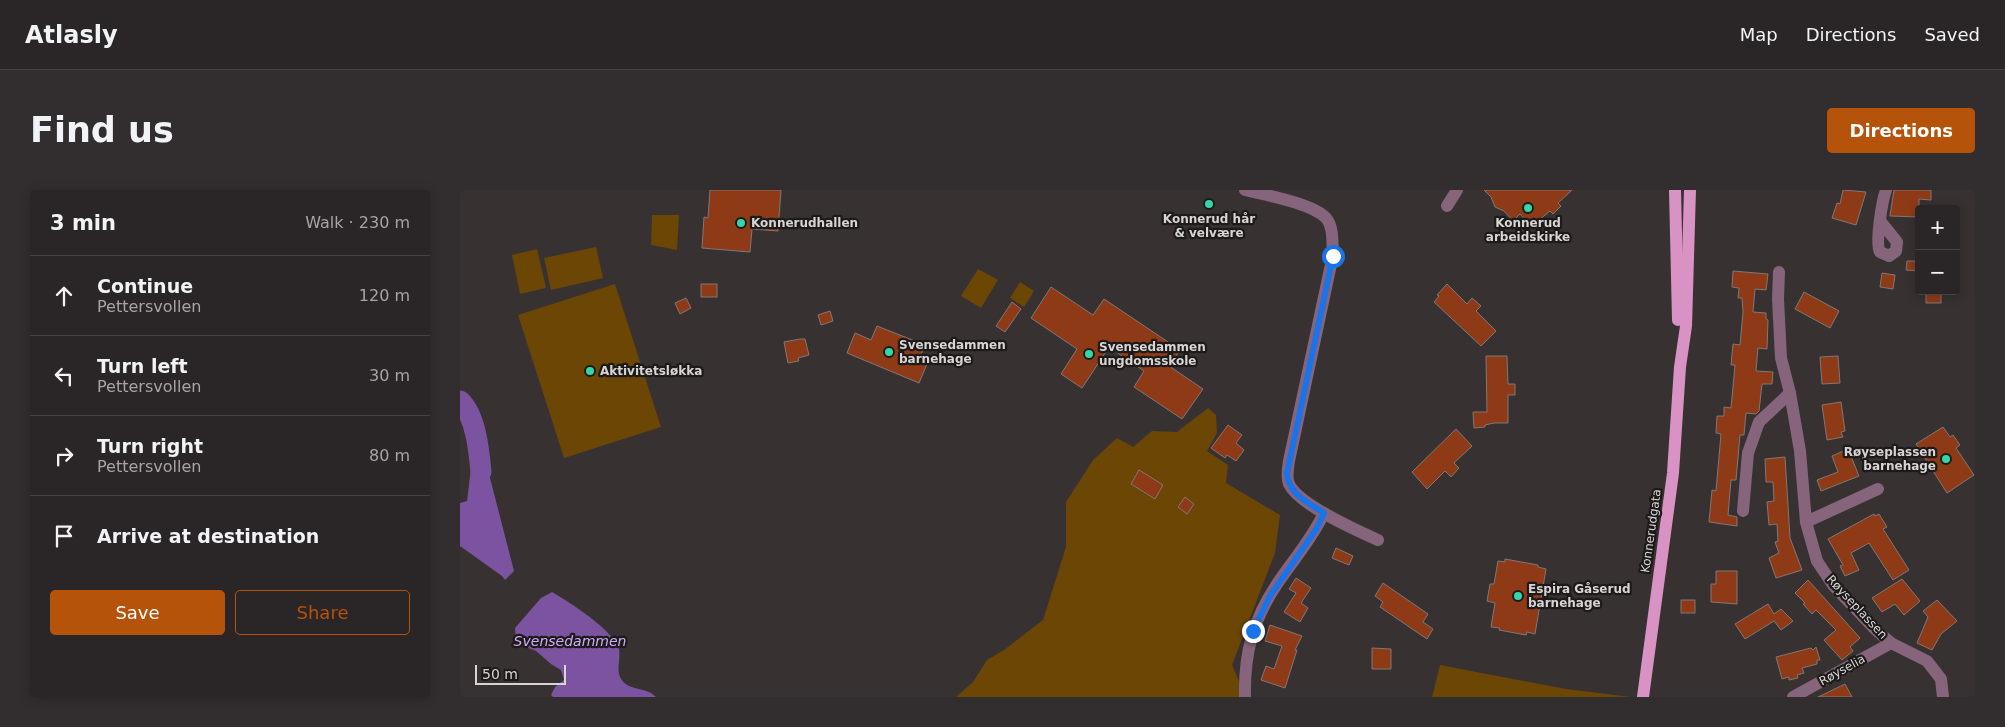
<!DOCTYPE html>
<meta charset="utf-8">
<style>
body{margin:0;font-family:"DejaVu Sans",sans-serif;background:#322d2e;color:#f1f3f6}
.controls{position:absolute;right:15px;top:15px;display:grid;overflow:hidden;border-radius:5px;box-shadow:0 2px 12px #0003}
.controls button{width:45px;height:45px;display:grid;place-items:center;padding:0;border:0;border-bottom:1px solid #464243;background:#2a2526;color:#f1f3f6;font:25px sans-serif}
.scale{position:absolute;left:15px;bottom:12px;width:91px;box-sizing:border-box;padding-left:5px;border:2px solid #d8d4d4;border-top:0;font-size:14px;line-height:18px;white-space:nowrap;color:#d8d4d4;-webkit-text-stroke:4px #1d1a1a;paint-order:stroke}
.stop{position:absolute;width:15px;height:15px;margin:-11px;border:4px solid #1a73e8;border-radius:50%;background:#fff}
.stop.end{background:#1a73e8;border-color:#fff;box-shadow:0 1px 5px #0008}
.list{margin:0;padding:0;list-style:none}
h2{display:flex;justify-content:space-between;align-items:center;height:65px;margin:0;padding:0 20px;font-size:21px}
h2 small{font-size:16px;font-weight:400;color:#a5a5a7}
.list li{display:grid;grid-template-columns:32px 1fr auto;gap:15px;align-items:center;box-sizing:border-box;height:80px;padding:0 20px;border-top:1px solid #464243}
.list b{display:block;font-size:19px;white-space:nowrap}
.list p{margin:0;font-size:16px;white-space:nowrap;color:#a5a5a7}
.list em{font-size:16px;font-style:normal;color:#a5a5a7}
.actions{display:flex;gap:10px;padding:15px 20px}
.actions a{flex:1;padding:11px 0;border:1px solid #b45309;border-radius:5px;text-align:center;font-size:18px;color:#b45309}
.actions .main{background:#b45309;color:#fff}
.icon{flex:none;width:28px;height:28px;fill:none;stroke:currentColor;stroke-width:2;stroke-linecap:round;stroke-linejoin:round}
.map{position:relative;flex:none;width:1515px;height:507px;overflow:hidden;border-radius:5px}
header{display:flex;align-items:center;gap:30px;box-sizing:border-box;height:70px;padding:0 25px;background:#2a2526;border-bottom:1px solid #464243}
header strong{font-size:24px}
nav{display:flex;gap:28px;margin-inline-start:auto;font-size:18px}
.intro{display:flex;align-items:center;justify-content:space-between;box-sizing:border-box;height:120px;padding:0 30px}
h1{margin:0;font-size:35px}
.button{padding:12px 22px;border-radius:5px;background:#b45309;color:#fff;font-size:18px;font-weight:700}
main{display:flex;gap:30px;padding:0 30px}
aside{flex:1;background:#2a2526;border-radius:5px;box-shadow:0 2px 12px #0003}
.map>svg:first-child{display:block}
</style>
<header>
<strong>Atlasly</strong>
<nav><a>Map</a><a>Directions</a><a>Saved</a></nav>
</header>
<div class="intro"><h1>Find us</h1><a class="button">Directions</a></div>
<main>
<aside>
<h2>3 min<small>Walk · 230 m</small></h2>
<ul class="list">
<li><svg class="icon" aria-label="ahead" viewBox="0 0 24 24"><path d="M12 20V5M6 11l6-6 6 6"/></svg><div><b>Continue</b><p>Pettersvollen</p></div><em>120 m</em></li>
<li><svg class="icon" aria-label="left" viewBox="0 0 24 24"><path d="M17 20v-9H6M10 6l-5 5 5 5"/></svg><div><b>Turn left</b><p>Pettersvollen</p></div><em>30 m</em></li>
<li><svg class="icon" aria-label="right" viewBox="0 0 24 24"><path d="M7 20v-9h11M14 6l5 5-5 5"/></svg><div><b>Turn right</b><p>Pettersvollen</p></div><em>80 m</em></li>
<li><svg class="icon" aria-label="arrive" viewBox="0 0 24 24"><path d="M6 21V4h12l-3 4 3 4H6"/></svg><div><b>Arrive at destination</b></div></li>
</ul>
<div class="actions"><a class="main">Save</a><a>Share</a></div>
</aside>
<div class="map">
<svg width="1515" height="507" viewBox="0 0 1515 507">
<rect width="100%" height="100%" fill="#383132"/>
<g fill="#6b4605">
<path d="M192,25H219L217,60L191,55Z"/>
<path d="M136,57L143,88L91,100L84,68Z"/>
<path d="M77,59L86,98L60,104L52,65Z"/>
<path d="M518,79L538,90L521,118L501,106Z"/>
<path d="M560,92L574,101L564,117L550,108Z"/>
<path d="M155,94L201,237L104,268L58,125Z"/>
<path d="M748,218L756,225L757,243L747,261L768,275L766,293L820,325L815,363L772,475L786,507H496L513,492L527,470L544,460L583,430L606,357V312L633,270L657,248L673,257L692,241L717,242Z"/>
<path d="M980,475L1106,499L1171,507H972Z"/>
</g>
<g fill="#7b53a1">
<path d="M14,253H21L54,381L45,390L42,386L0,356V313L7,311Z"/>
<path d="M92,402C111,413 148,437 158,456C162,465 156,479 160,487C167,502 186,496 196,507H93L91,505L95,497L104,490L101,480L91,474L76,461L56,453L55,438L81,408Z"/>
</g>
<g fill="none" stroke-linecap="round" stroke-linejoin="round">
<path stroke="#7b53a1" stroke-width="21" d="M0,211C16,226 19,261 21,282"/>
</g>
<g fill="#8f3a16" stroke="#807876">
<path d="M250,0H321L318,41L292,39L290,62L242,58L244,27L248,28Z"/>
<path d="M1024,0H1112L1098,13L1101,16L1093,24L1090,21L1073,35L1069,34L1060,24L1053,31L1044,21L1035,17L1031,7Z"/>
<path d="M1383,0L1406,2L1396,35L1372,28L1377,13L1380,14Z"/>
<path d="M1434,0H1471V10L1459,9V27L1430,26Z"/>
<path d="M1447,71H1459V81L1446,80Z"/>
<path d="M1273,81L1308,84L1306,100L1295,99L1293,122L1306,123V129L1308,130L1307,159L1298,158L1296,181L1313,182L1312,194H1302L1299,221L1296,224L1286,223L1284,245H1280L1276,290H1271L1268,325L1277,327V336L1249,332L1252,300L1256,301L1261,244L1256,243L1257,226H1264V217L1271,218L1275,175H1271L1273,154L1280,155L1283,122L1282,108H1278L1279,98L1272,97Z"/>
<path d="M1422,83L1435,85L1433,99L1420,97Z"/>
<rect x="241" y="94" width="16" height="13"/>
<path d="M987,94L1007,114L1012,108L1021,116L1016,121L1036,141L1021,156L974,112L979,106L977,105Z"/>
<path d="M591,97L633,125L644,109L720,160L709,176L743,199L722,229L674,197L684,181L649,157L622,198L601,184L617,159L571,128Z"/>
<rect x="1466" y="101" width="15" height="12"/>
<path d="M1344,102L1379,121L1370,138L1335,119Z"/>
<path d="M226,108L231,118L220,124L215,113Z"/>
<path d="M552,112L561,119L545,142L536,136Z"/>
<path d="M370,121L373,131L361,135L358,125Z"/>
<path d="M417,136L465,155L459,170L467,174L459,193L387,163L395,143L411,150Z"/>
<path d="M340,149H345L349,165L338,168L339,171L328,173L324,152Z"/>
<path d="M1026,166H1047L1048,194H1055V205H1048V233H1034L1025,235V237L1014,238L1013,222H1027Z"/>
<path d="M1378,166L1380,193L1362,194L1360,167Z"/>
<path d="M1381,212L1385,241L1381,242L1383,247L1367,250L1362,215Z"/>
<path d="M768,235L782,245L776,253L784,260L776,271L767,265L765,268L751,258Z"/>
<path d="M1483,237L1490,247L1493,245L1500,255L1496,258L1514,285L1487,303L1456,254Z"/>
<path d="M996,239L1012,256L994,273L999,278L991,287L985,281L967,299L952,282Z"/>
<path d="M1388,259L1399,286L1361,301L1357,290L1378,282L1372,266Z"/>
<path d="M1325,267L1330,348L1342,380L1316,388L1309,368L1319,363L1315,352L1318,351L1317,334L1309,335L1307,312L1314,311L1313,292H1306L1305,269Z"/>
<path d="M679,280L703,295L695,309L671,294Z"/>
<path d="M725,307L734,314L727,324L718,317Z"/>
<path d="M1414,324L1415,326L1419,324L1427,337L1423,339L1449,380L1433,390L1409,353L1391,363L1399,380L1385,386L1380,376L1383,375L1368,349Z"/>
<path d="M876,358L893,366L889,375L872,368Z"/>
<path d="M1045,369L1078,375V377L1086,379L1075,444L1067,442L1066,445L1039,440L1040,438L1031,437L1035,413L1027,411L1030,394H1034L1038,371L1045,372Z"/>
<path d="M1256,381H1277V414L1251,412V394H1256Z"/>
<path d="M836,388L851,398L841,413L848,418L840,432L824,422L836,403L829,399Z"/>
<path d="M1442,389L1460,411L1444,425L1435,414L1422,422L1412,408Z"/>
<path d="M1348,390L1400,448L1390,457L1393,461L1382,470L1364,450L1376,440L1356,420L1352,424L1343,414L1345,413L1335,403Z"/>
<path d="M923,393L968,424L963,432L973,439L967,449L920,417L923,412L915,406Z"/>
<rect x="1221" y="410" width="14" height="13"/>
<path d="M1477,410L1497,431L1481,444L1472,460L1457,453L1468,427L1463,421Z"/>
<path d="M1308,414L1314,424L1321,419L1333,431L1321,440L1314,431L1285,449L1275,434Z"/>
<path d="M810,435L842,446L835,460H837L825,498L801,490L806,476L814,479L822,456L805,451Z"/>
<path d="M1356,457L1360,470H1357V474L1342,478L1344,483L1337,485L1338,488L1329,490V487L1322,489L1316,467L1351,458L1353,460Z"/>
<path d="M912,458L931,459V479H912Z"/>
<path d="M1385,494L1392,507H1358Z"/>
</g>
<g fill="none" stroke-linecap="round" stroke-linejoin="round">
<g stroke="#86647c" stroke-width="12">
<path d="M785,0C805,5 852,13 866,28C874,37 872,54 873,65L829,271C828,278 826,287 829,294C839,315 896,340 918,350"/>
<path d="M987,16L997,0"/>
<path d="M1421,32L1437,52L1436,61L1429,66L1420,62C1415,54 1422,11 1426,0"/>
<path d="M1319,82L1318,109L1321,168L1330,203L1340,261L1346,332L1357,371L1373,395L1416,440L1431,453L1467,471L1481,489L1483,507"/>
<path d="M1283,321L1288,263L1299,232L1330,203"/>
<path d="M1346,332L1418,299"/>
<path d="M785,507C784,463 793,430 817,394C833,370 852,349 864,323"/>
<path d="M1333,507L1431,453"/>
</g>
<g stroke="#d893c4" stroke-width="12">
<path d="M1215,0L1218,130"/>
<path d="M1183,507L1213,283L1220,177L1226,136L1230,0"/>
</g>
</g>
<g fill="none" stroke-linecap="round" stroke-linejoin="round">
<path stroke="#1a73e8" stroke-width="6" d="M793,441L810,406L857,338L864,323C849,313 828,304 827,283L873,66"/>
</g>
<g fill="#36d4a7" stroke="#1d1a1a" stroke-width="2">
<circle cx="749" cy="14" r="5"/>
<circle cx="1068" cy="18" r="5"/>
<circle cx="281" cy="33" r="5"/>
<circle cx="429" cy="162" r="5"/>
<circle cx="629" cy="164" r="5"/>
<circle cx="130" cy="181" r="5"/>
<circle cx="1486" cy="269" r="5"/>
<circle cx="1058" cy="406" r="5"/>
</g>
<g text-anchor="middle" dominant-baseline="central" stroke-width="4.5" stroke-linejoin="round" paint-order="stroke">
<g font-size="12" font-weight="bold" fill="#d8d4d4" stroke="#1d1a1a" text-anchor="start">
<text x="749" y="29" text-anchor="middle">Konnerud hår<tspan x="749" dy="14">&amp; velvære</tspan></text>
<text x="291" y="33">Konnerudhallen</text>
<text x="1068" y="33" text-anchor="middle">Konnerud<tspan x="1068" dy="14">arbeidskirke</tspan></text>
<text x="439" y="155">Svensedammen<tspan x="439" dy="14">barnehage</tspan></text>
<text x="639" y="157">Svensedammen<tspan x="639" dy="14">ungdomsskole</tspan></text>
<text x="140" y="181">Aktivitetsløkka</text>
<text x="1476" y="262" text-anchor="end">Røyseplassen<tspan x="1476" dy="14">barnehage</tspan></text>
<text x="1068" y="399">Espira Gåserud<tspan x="1068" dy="14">barnehage</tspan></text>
</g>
<g font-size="12" fill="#d8d4d4" stroke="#1d1a1a">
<text transform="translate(1191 341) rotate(-82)">Konnerudgata</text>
<text transform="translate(1397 417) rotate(47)">Røyseplassen</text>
<text transform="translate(1382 480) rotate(-29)">Røyselia</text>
</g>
<g font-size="14" font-style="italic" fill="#d3aaff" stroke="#1d1a1a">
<text x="110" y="451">Svensedammen</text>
</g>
</g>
</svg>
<div class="controls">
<button>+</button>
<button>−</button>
</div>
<div class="scale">50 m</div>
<div class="stop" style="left:873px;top:66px"></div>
<div class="stop end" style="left:793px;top:441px"></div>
</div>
</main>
